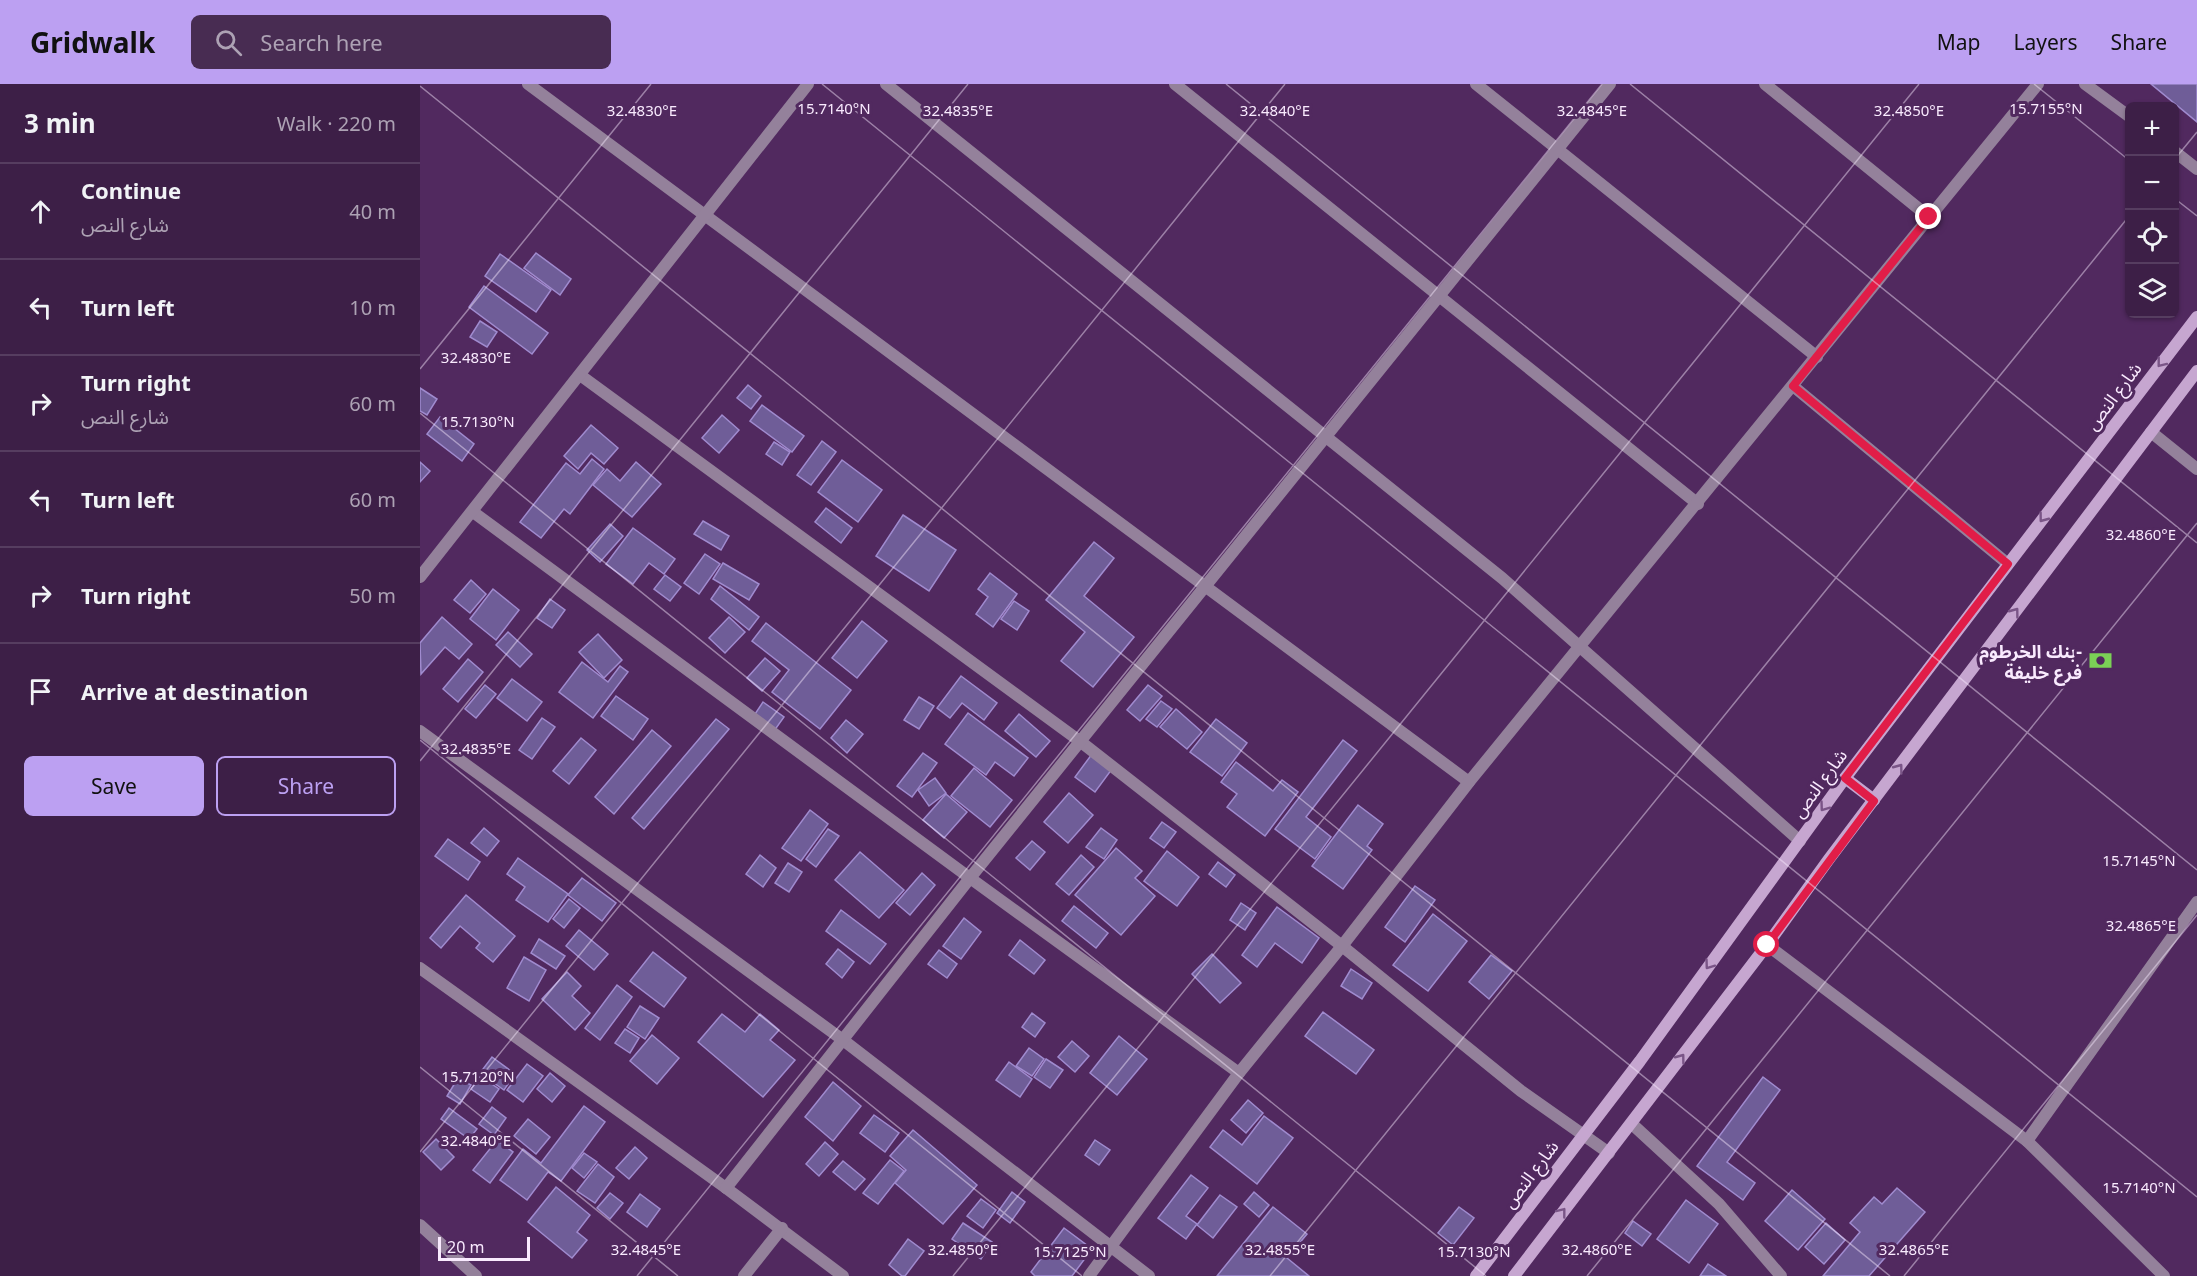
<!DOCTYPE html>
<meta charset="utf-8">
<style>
body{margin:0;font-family:"Noto Sans","Noto Sans Arabic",sans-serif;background:#482c52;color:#f1f3f6}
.controls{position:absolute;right:18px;top:18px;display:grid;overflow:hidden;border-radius:9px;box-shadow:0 2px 4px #0004}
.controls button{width:54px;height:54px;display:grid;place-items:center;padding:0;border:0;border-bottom:2px solid #563d60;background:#3d1f47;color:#f1f3f6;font:30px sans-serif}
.scale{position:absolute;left:18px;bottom:15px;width:92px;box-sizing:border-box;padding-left:6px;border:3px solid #f9eafe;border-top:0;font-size:16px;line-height:21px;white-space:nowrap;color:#f9eafe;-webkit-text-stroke:4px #51295f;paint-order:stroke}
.stop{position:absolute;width:18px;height:18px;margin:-14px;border:4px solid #e11d48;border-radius:50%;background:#fff}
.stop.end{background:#e11d48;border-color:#fff;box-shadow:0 2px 6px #0008}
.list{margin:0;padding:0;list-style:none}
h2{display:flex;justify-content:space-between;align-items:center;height:78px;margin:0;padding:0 24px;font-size:26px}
h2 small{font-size:20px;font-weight:400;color:#ada2b4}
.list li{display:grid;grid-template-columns:39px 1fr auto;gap:18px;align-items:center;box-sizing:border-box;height:96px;padding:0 24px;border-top:2px solid #563d60}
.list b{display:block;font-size:22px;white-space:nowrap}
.list p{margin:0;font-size:20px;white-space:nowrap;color:#ada2b4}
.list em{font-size:20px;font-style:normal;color:#ada2b4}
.actions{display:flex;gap:12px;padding:18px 24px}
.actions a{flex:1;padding:14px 0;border:2px solid #bca0f2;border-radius:9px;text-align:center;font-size:21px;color:#bca0f2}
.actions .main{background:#bca0f2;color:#111}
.icon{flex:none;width:33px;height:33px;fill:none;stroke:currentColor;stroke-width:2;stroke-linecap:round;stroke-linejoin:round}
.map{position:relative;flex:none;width:1777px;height:1192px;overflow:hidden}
header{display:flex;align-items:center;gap:36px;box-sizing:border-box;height:84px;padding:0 30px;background:#bca0f2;color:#111}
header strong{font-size:28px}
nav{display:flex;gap:33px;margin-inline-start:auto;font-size:21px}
.search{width:420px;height:54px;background:#482c52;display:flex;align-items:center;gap:15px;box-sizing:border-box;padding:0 21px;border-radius:9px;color:#ada2b4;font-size:22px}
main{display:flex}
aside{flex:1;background:#3d1f47}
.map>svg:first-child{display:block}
</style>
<header>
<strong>Gridwalk</strong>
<div class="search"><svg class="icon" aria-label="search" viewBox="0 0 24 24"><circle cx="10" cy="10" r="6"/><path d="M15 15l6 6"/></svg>Search here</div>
<nav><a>Map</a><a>Layers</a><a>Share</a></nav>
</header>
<main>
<aside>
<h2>3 min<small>Walk · 220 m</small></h2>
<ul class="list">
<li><svg class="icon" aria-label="ahead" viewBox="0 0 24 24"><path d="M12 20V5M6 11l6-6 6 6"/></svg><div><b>Continue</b><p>شارع النص</p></div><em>40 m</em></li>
<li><svg class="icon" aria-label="left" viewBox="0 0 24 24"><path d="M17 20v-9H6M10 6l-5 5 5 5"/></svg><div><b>Turn left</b></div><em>10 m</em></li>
<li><svg class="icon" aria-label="right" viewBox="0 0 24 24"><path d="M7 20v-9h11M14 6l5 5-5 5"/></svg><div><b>Turn right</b><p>شارع النص</p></div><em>60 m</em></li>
<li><svg class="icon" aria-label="left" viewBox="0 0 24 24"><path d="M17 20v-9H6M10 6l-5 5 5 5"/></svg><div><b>Turn left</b></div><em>60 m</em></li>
<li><svg class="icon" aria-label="right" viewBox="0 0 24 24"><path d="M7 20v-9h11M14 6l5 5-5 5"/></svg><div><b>Turn right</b></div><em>50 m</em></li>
<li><svg class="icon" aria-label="arrive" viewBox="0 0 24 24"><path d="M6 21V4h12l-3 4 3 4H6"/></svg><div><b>Arrive at destination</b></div></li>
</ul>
<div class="actions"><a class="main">Save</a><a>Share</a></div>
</aside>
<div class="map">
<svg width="1777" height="1192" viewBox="0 0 1777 1192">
<rect width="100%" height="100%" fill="#51295f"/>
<g fill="#6f5d98" stroke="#a08bcf" stroke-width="1.5">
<path d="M1731,0H1777V38Z"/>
<path d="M116,169L151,195L140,211L104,184Z"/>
<path d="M80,170L131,206L116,228L65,192Z"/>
<path d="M64,202L128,249L112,270L49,223Z"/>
<path d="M60,237L77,248L67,263L50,253Z"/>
<path d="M328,301L341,312L331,325L317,314Z"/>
<path d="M0,304L17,315L7,331L0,327Z"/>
<path d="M342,321L384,352L372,368L330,337Z"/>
<path d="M302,331L319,346L299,369L282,354Z"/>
<path d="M20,333L54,360L42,377L7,350Z"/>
<path d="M171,341L198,364L184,380L171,369L158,385L144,372Z"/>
<path d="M402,357L416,368L391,401L377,391Z"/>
<path d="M354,358L370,368L362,381L346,370Z"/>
<path d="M172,375L184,385L150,430L144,425L121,454L100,438L146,379L160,390Z"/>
<path d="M422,376L462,406L438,438L398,408Z"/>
<path d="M0,378L10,387L0,398Z"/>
<path d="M216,378L241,400L212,433L173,401L187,385L200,397Z"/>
<path d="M406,424L432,444L421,459L395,438Z"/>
<path d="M483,431L536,466L509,507L456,472Z"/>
<path d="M283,437L309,452L301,466L274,450Z"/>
<path d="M190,440L203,452L180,478L167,466Z"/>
<path d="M213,444L255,475L244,490L229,479L213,500L186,480Z"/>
<path d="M674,458L694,474L664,512L714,553L673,603L641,577L665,548L626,516Z"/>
<path d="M285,470L300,480L279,510L264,499Z"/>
<path d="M303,479L339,500L329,516L293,495Z"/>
<path d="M570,489L597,510L573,543L556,530L568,513L558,505Z"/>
<path d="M245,491L261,503L250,517L234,505Z"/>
<path d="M51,496L66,510L50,529L34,516Z"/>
<path d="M300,502L339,533L329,546L291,515Z"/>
<path d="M73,505L99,526L76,556L50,535Z"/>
<path d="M130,515L145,526L132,544L117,534Z"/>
<path d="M594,517L609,527L597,546L581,535Z"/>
<path d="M22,533L52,560L39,575L25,563L1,590L0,559Z"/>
<path d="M309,533L325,548L305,569L289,554Z"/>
<path d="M442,537L467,557L437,594L412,574Z"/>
<path d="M346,539L431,606L400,645L352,608L369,586L332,557Z"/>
<path d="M88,548L112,570L100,583L76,561Z"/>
<path d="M178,550L202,576L184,594L159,568Z"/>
<path d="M345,574L360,587L342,607L327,594Z"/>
<path d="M48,575L63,588L38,618L23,605Z"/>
<path d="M162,578L188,598L200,582L208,588L173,634L139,608Z"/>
<path d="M541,592L577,619L564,636L542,619L530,634L517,624Z"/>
<path d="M92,595L122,618L107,637L77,614Z"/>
<path d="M65,601L76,610L56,634L45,625Z"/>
<path d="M728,601L742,612L720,637L707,626Z"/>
<path d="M196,612L228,635L213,656L181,632Z"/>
<path d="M499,613L514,622L499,645L484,636Z"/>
<path d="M741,617L752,625L737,643L726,635Z"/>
<path d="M343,618L364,633L354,647L333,633Z"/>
<path d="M756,625L782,648L767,665L740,643Z"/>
<path d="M548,629L608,674L594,692L575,678L566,691L525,660Z"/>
<path d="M599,630L630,657L616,673L585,647Z"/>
<path d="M122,634L135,643L112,675L99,666Z"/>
<path d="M296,635L309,645L224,745L212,734Z"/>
<path d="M796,635L827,659L802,692L770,668Z"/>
<path d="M426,636L443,650L427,669L411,654Z"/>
<path d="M232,646L251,662L194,730L175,713Z"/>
<path d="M161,654L176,666L149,700L133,687Z"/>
<path d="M923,656L937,667L886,733L911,753L895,775L855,745Z"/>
<path d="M503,669L517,679L492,713L477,702Z"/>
<path d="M672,670L692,685L675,708L655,693Z"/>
<path d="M816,678L853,707L862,696L878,708L845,752L807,723L817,710L801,698Z"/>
<path d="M554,684L592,716L570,743L531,712Z"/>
<path d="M515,694L526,709L509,722L498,706Z"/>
<path d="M649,709L673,731L648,759L624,738Z"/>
<path d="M526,710L547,728L524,754L503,736Z"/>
<path d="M938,721L963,740L947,762L952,766L923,805L892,782Z"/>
<path d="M390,726L408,740L381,777L362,764Z"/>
<path d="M742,738L756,748L744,764L730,754Z"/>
<path d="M64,744L79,757L67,772L51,759Z"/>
<path d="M681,744L697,756L684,775L666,763Z"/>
<path d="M408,745L419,752L396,783L386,775Z"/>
<path d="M28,755L60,778L48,796L15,772Z"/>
<path d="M612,757L625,768L610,786L596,774Z"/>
<path d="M696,764L722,787L715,794L735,812L701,851L655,811Z"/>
<path d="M747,767L779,793L757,822L724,797Z"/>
<path d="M440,768L484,806L459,834L415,796Z"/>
<path d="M340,771L356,784L343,803L326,790Z"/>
<path d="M661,771L674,783L649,811L636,800Z"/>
<path d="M98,774L148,810L128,838L96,816L105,803L87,790Z"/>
<path d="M798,778L815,791L806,803L789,790Z"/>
<path d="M368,779L382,788L369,808L355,799Z"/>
<path d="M502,789L515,801L490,831L476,819Z"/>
<path d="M162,794L196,819L182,837L148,811Z"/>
<path d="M995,802L1015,816L985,858L965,843Z"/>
<path d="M46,811L95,852L73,878L56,864L60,859L40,842L21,864L10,854Z"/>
<path d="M149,815L160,824L144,844L133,835Z"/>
<path d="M821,819L836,829L825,846L810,836Z"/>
<path d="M654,822L688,849L676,864L642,837Z"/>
<path d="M857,823L899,854L882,879L855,859L837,883L822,871Z"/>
<path d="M421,826L466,860L450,880L406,847Z"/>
<path d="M1013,830L1047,857L1008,907L973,881Z"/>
<path d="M544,834L561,848L541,875L523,862Z"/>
<path d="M159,846L188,870L174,886L146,862Z"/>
<path d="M119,855L145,872L136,885L111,869Z"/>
<path d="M600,856L625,876L614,890L589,871Z"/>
<path d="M418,865L434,878L422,894L406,880Z"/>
<path d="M519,866L537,880L527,894L508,880Z"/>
<path d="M233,868L266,894L244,923L210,897Z"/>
<path d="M792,870L821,899L800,919L772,890Z"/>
<path d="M1071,871L1092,887L1069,915L1049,898Z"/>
<path d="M104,873L126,886L109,917L87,904Z"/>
<path d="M931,885L952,899L942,915L921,902Z"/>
<path d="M147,888L161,902L152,912L170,929L155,946L122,915Z"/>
<path d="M197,901L212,913L180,956L165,944Z"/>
<path d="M220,922L239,934L225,955L207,943Z"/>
<path d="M903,928L954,966L936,990L885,952Z"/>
<path d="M612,929L625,939L615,953L602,943Z"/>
<path d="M302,930L325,948L340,930L359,946L350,956L375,976L343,1013L278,958Z"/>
<path d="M205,945L219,954L210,969L195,959Z"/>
<path d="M232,951L259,974L237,1000L210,977Z"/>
<path d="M699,952L727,975L697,1011L670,989Z"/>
<path d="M652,957L669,972L655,988L638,973Z"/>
<path d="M609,964L624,975L612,992L596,982Z"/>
<path d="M72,973L95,990L84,1006L60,989Z"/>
<path d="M626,975L643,986L630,1004L614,993Z"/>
<path d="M589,978L612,995L600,1013L576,996Z"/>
<path d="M107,980L123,992L103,1018L87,1006Z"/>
<path d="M130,989L145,1002L132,1018L117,1005Z"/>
<path d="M60,992L79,1005L70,1018L51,1005Z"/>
<path d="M1343,993L1360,1006L1307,1078L1335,1099L1323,1116L1277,1082Z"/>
<path d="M38,994L51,1001L40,1020L27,1012Z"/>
<path d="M413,998L441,1022L413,1057L385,1033Z"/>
<path d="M828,1016L843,1029L826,1049L811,1036Z"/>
<path d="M164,1022L185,1038L141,1097L128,1088L107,1116L80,1096L103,1065L121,1079Z"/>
<path d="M72,1023L86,1034L74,1051L59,1040Z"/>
<path d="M29,1024L57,1045L49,1055L21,1035Z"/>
<path d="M454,1031L479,1049L465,1068L440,1049Z"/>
<path d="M844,1032L873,1054L837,1100L790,1063L803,1046L822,1061Z"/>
<path d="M108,1035L130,1053L116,1070L94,1052Z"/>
<path d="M493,1046L557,1101L523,1140L475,1099L486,1086L470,1072Z"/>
<path d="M16,1055L34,1073L21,1086L3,1068Z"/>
<path d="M77,1056L93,1068L70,1099L53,1086Z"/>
<path d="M675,1056L690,1066L679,1081L665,1071Z"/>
<path d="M405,1058L418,1070L399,1092L386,1080Z"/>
<path d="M215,1063L227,1074L209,1095L196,1084Z"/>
<path d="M164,1069L177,1078L164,1094L152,1084Z"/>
<path d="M470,1076L484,1087L458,1120L443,1109Z"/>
<path d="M423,1077L445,1095L435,1106L413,1088Z"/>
<path d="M178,1080L194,1093L175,1119L157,1107Z"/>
<path d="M771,1091L788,1104L766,1132L777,1140L766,1155L738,1134Z"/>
<path d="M136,1103L170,1131L157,1148L167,1156L152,1174L108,1138Z"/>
<path d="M1477,1104L1505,1128L1449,1192H1403L1440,1148L1430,1139L1454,1113L1462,1120Z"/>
<path d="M1372,1106L1405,1135L1378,1166L1345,1137Z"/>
<path d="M592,1108L605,1118L590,1139L577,1129Z"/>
<path d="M834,1108L849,1121L839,1133L824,1120Z"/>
<path d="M190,1109L203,1119L190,1135L177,1124Z"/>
<path d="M220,1110L240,1125L227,1143L207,1128Z"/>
<path d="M800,1111L817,1123L793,1154L777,1141Z"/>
<path d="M561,1115L576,1126L563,1144L547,1132Z"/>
<path d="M1266,1116L1298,1140L1269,1179L1237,1155Z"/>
<path d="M853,1123L887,1150L867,1174L889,1192H797Z"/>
<path d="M1039,1123L1054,1134L1033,1161L1018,1149Z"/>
<path d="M1213,1137L1231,1150L1222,1162L1205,1149Z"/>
<path d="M543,1139L572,1158L561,1175L532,1155Z"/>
<path d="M1406,1139L1425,1156L1404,1180L1385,1163Z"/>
<path d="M644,1144L672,1165L652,1192H615L611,1188Z"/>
<path d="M488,1155L504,1167L485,1192H482L469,1181Z"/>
<path d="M1288,1180L1306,1192H1280Z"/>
</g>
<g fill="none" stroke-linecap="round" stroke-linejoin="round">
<g stroke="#94819b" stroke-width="12">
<path d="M108,0L1049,698"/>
<path d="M466,0L1082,494L1380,757"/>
<path d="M755,0L1278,420"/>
<path d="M1056,0L1397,273"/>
<path d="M1345,0L1509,133"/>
<path d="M1665,0L1710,33"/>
<path d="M1754,67L1777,85"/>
<path d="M160,291L661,658L922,862L1101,1007L1189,1069"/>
<path d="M1373,302L1588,480"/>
<path d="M1731,348L1777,385"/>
<path d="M53,428L550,794L819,989"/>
<path d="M0,493L388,0"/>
<path d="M0,647L423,956L729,1192"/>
<path d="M1347,861L1607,1057L1744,1192"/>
<path d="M0,884L306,1104L423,1192"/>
<path d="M1212,1040L1299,1120L1361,1192"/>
<path d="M1607,1057L1777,818"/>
<path d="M306,1104L550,794L1190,0"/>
<path d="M324,1192L362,1144"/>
<path d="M669,1192L819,989L922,862L1049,698L1618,0"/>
</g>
<path stroke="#94819b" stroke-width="12" d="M0,1141L56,1192"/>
<g stroke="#c6a6d0" stroke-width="12">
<path d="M1425,694L1454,716"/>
<path d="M1056,1192L1220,977L1425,694L1777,233"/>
<path d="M1094,1192L1347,861L1409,775L1777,287"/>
</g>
</g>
<defs><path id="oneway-chevron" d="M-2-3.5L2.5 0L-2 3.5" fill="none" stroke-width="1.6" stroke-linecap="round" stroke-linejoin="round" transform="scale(1.5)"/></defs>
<g stroke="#7a5587">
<use href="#oneway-chevron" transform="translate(1741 279) rotate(128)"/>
<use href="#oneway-chevron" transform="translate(1623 434) rotate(127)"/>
<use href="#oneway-chevron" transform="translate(1595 528) rotate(-53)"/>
<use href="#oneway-chevron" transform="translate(1479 684) rotate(-53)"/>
<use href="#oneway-chevron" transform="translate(1404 723) rotate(126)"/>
<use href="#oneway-chevron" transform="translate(1289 881) rotate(126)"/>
<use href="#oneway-chevron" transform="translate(1261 974) rotate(-53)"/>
<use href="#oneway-chevron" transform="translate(1142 1128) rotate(-52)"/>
</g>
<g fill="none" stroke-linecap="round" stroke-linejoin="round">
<path stroke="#e11d48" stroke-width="8" d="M1347,861L1454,717L1425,694L1588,480L1373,302L1509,133"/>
</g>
<path fill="none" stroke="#f9eafe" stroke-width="1.5" stroke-opacity="0.45" d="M402,0L1777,1113M806,0L1777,786M1210,0L1777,459M1614,0L1710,77M0,2L1470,1192M1754,76L1777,48M1754,114L1777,132M0,285L231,0M0,329L1066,1192M0,656L662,1192M0,677L548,0M0,983L258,1192M0,1068L865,0M217,1192L1182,0M533,1192L1499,0M850,1192L1710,131M1167,1192L1777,439M1484,1192L1777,831"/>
<defs>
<symbol id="bank-bare" viewBox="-9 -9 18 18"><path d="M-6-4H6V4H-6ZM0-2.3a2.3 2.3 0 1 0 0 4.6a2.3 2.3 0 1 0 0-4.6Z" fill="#7bd156" stroke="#51295f" stroke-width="2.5" paint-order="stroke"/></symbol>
</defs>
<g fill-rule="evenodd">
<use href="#bank-bare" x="1664" y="560" width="33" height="33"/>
</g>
<g text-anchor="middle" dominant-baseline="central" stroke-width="6" stroke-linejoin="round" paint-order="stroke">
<g font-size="18" fill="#f9eafe" stroke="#51295f">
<text transform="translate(1693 312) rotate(-53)">شارع النص</text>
<text transform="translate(1399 699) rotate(-54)">شارع النص</text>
<text transform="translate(1110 1090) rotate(-53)">شارع النص</text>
</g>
<g font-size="18" font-weight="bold" fill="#f9eafe" stroke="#51295f" text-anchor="end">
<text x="1662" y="567">بنك الخرطوم-<tspan x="1662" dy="21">فرع خليفة</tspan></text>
</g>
</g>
<g font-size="15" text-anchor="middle" fill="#f9eafe" stroke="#51295f" stroke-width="6" stroke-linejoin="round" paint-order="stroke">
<text x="1626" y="30">15.7155°N</text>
<text x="414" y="30">15.7140°N</text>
<text x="222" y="32">32.4830°E</text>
<text x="855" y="32">32.4840°E</text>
<text x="1172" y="32">32.4845°E</text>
<text x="1489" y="32">32.4850°E</text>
<text x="538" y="32">32.4835°E</text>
<text x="56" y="279">32.4830°E</text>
<text x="58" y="343">15.7130°N</text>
<text x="1721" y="456">32.4860°E</text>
<text x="56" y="670">32.4835°E</text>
<text x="1719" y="782">15.7145°N</text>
<text x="1721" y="847">32.4865°E</text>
<text x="58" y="998">15.7120°N</text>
<text x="56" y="1062">32.4840°E</text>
<text x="1719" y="1109">15.7140°N</text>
<text x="226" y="1171">32.4845°E</text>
<text x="543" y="1171">32.4850°E</text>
<text x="860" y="1171">32.4855°E</text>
<text x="1177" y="1171">32.4860°E</text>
<text x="1494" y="1171">32.4865°E</text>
<text x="650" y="1173">15.7125°N</text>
<text x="1054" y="1173">15.7130°N</text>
</g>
</svg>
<div class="controls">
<button>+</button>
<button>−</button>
<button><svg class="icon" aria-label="locate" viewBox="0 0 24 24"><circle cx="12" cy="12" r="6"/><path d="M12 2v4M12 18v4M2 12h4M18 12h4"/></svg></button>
<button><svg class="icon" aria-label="layers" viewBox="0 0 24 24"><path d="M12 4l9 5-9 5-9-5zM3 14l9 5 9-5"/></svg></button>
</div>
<div class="scale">20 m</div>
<div class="stop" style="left:1347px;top:861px"></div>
<div class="stop end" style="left:1509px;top:133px"></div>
</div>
</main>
